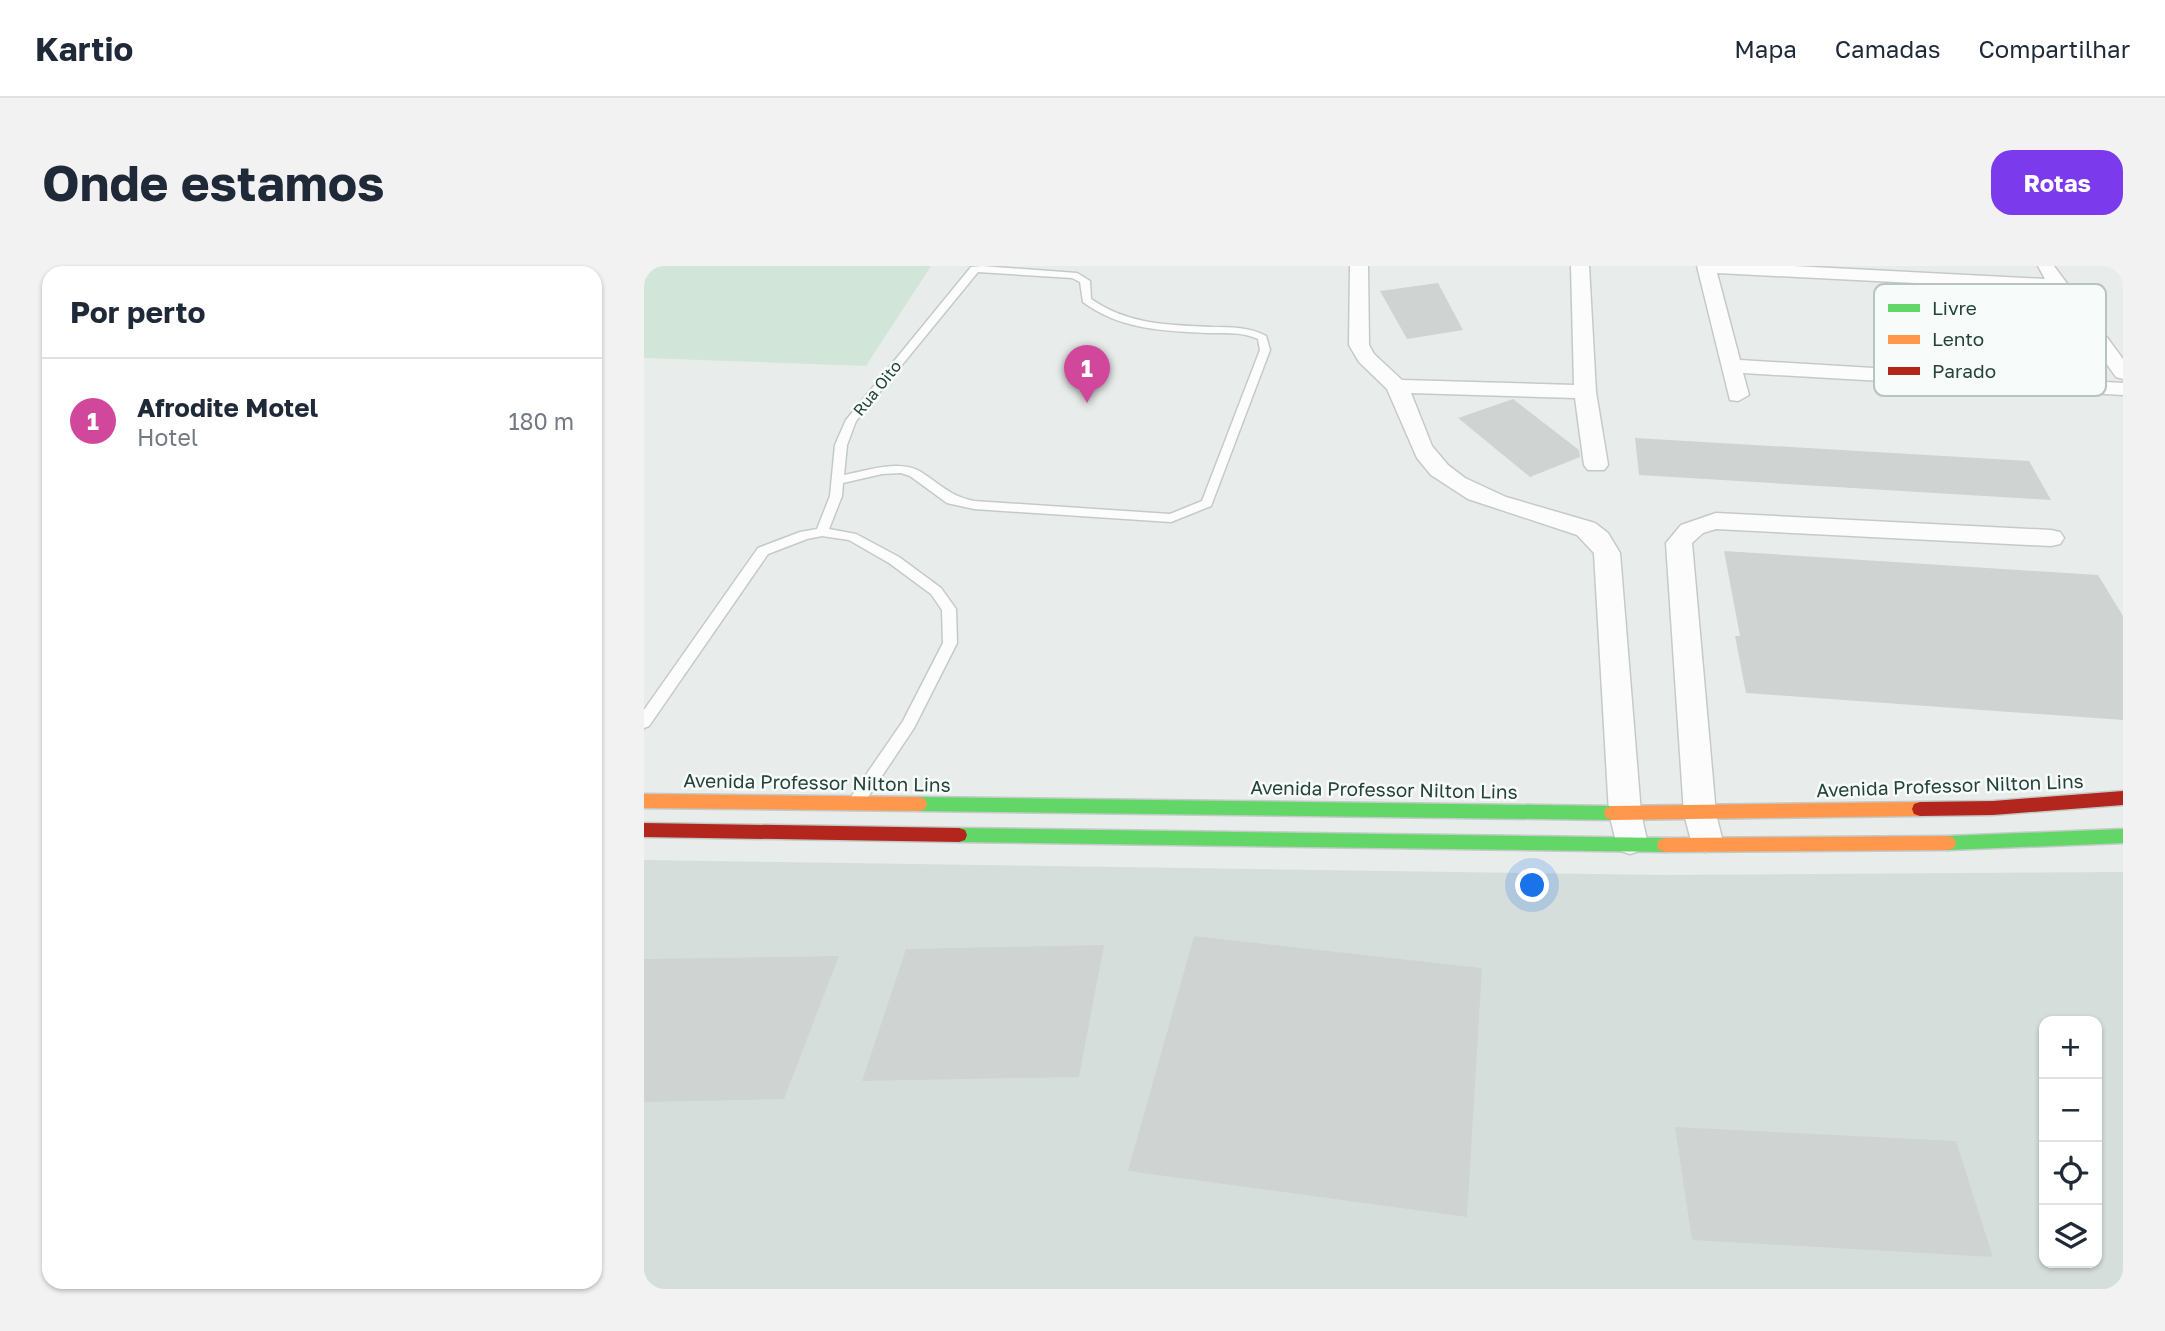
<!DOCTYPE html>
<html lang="pt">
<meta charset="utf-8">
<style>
body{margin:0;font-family:"Golos Text",sans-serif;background:#f2f2f3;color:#1f2937}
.controls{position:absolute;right:21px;bottom:21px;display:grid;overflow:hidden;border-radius:14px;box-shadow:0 2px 5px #0004}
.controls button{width:63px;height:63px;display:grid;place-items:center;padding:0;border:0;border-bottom:2px solid #e0e1e3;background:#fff;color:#1f2937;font:35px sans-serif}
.you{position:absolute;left:889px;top:620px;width:24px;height:24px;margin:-18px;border:5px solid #fff;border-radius:50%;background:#1a73e8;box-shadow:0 0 0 10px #1a73e833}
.badge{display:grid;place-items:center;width:46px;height:46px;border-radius:50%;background:#7c3aed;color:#fff;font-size:23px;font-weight:700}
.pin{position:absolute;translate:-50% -58px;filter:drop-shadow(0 2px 4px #0008)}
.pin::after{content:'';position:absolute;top:37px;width:24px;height:21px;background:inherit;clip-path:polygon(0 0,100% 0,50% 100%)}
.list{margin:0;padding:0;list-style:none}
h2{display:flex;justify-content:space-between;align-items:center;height:91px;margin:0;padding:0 28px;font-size:30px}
h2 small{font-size:23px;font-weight:400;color:#747a83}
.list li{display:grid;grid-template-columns:46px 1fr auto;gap:21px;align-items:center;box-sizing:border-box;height:126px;padding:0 28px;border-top:2px solid #e0e1e3}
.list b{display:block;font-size:26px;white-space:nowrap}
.list p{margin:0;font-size:23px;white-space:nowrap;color:#747a83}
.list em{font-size:23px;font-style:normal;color:#747a83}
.icon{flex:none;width:38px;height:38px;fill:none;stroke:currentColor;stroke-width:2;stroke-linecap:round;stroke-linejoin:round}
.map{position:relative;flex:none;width:1479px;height:1023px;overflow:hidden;border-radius:21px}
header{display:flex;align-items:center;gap:42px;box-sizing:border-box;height:98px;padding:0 35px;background:#fff;border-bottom:2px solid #e0e1e3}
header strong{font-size:33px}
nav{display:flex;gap:38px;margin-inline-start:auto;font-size:24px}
.intro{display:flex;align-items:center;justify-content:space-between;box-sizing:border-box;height:168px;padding:0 42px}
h1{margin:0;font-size:49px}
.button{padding:18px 32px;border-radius:21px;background:#7c3aed;color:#fff;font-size:24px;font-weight:700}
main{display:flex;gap:42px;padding:0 42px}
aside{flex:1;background:#fff;border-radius:21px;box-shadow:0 2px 5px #0004}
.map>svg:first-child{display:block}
</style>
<header>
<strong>Kartio</strong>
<nav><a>Mapa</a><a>Camadas</a><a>Compartilhar</a></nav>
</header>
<div class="intro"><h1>Onde estamos</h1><a class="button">Rotas</a></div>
<main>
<aside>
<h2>Por perto<small></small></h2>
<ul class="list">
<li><span class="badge" style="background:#d1479c">1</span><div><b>Afrodite Motel</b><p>Hotel</p></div><em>180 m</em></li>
</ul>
</aside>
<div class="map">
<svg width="1479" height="1023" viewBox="0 0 1479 1023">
<rect width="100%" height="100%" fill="#e8edeb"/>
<path fill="#d6dedb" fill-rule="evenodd" d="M0,594L1021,609L1479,606V1023H0ZM1400,755H1453V997H1400Z"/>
<path fill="#d1e6d8" d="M0,0H287L222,100L0,92Z"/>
<g fill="#cfd4d2">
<path d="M794,17L819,64L763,73L736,25Z"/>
<path d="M869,133L935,184L936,191L886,211L814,152Z"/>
<path d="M991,172L1385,195L1407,234L995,209Z"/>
<path d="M1080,285L1454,309L1479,350V454L1102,427L1091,370H1096Z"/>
<path d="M550,670L838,702L823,951L484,905Z"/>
<path d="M460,679L435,811L218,815L262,683Z"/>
<path d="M195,690L140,833L0,836V693Z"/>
<path d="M1031,861L1312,875L1349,991L1048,974Z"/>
</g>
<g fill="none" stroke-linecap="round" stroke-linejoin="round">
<defs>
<path id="lane" d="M338,0L433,7L446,15L447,33C484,59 525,59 568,61C587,61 606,61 622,70L626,84L567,240L527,256L330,243L303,237L266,210L257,207L238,208L199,217L198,230L185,263L212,268L255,291L297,322L312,343L313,377L270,462L216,543H204L202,538L259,455L299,377L298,344L287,328L245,297L205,274L178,270L163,273L124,288L5,460L0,462V444L114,282L156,266L173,263L186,230L191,179L202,154L327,1ZM334,6L428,12L436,16L439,36C477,64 520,65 565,67C582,67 599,66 614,73L616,84L558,235L526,248L330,235C306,230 297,219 277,206C255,193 223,205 200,209L203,179L212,155Z"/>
<g id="street">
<path d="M706,0H724L725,79L730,88L758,114L930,119L927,0H945L952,126L964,199L960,204H944L940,199L931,132L767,127L788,180L804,199L821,212L862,231L951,257L964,267L976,287L997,547L1003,574L998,584L986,588L974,584L965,547L950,287L933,269L824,233L787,209L773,192L743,123L715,96L705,79Z"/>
<path d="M1053,0H1149L1401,13L1394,0H1410L1479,93V113L1472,111L1410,24L1073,7L1096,94L1479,117V129L1099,107L1105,129L1094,135L1086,134Z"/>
<path d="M1072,247L1407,264L1416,266L1420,272L1416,278L1407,280L1072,263L1059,267L1048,277L1072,548L1078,572L1073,582L1061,586L1049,582L1040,548L1022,277L1037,259Z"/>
</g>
<g id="fast">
<path d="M275,531L968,540L974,542L976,547L974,552L968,554L275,545L269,543L267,538L269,533Z"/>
<path d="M315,562L1021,572L1027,574L1029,579L1027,584L1021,586L315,576L309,574L307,569L309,564Z"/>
<path d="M1479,563V577L1304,584L1298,582L1296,577L1298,572L1304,570Z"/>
</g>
<g id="slow">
<path d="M0,528L275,531L281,533L283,538L281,543L275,545L0,542Z"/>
<path d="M1276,536L1282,538L1284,543L1282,548L1276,550L968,554L962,552L960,547L962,542L968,540Z"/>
<path d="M1304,570L1310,572L1312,577L1310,582L1304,584L1021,586L1015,584L1013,579L1015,574L1021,572Z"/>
</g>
<g id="jam">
<path d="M1479,525V539L1349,549L1276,550L1270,548L1268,543L1270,538L1276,536L1349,535Z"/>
<path d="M0,557L315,562L321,564L323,569L321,574L315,576L0,571Z"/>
</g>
</defs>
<use href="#lane" stroke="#c5cac8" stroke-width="3"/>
<use href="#street" stroke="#c5cac8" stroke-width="3"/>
<use href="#fast" stroke="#c3cbc8" stroke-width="3"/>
<use href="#slow" stroke="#c3cbc8" stroke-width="3"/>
<use href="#jam" stroke="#c3cbc8" stroke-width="3"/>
<use href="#lane" fill="#fcfcfc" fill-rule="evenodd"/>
<use href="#street" fill="#fcfcfc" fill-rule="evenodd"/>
<use href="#fast" fill="#63d668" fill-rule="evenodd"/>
<use href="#slow" fill="#ff974d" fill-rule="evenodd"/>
<use href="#jam" fill="#b3261e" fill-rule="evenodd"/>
</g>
<g text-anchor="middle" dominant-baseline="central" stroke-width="5" stroke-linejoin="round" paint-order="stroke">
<g font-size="16" fill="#24423a" stroke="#f7fbf9">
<text transform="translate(233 122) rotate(-51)">Rua Oito</text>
</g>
<g font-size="19" fill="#24423a" stroke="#f7fbf9">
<text transform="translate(173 516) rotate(1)">Avenida Professor Nilton Lins</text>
<text transform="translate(1306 519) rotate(-2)">Avenida Professor Nilton Lins</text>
<text transform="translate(740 523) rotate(1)">Avenida Professor Nilton Lins</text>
</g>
</g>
<rect x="1230" y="18" width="232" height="112" rx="10" fill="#f7fbf9" stroke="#b8c4c0" stroke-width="2"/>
<rect x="1244" y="38" width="32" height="8" fill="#63d668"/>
<rect x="1244" y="69" width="32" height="9" fill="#ff974d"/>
<rect x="1244" y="101" width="32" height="8" fill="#b3261e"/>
<g font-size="19" fill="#24423a">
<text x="1288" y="49">Livre</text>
<text x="1288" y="80">Lento</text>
<text x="1288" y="112">Parado</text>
</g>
</svg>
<div class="controls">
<button>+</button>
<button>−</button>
<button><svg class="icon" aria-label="locate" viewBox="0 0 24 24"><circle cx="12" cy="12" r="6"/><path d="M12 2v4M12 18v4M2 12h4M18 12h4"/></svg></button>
<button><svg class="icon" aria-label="layers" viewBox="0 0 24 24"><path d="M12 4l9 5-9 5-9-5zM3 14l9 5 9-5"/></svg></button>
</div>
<div class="you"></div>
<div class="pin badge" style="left:443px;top:137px;background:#d1479c">1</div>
</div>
</main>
